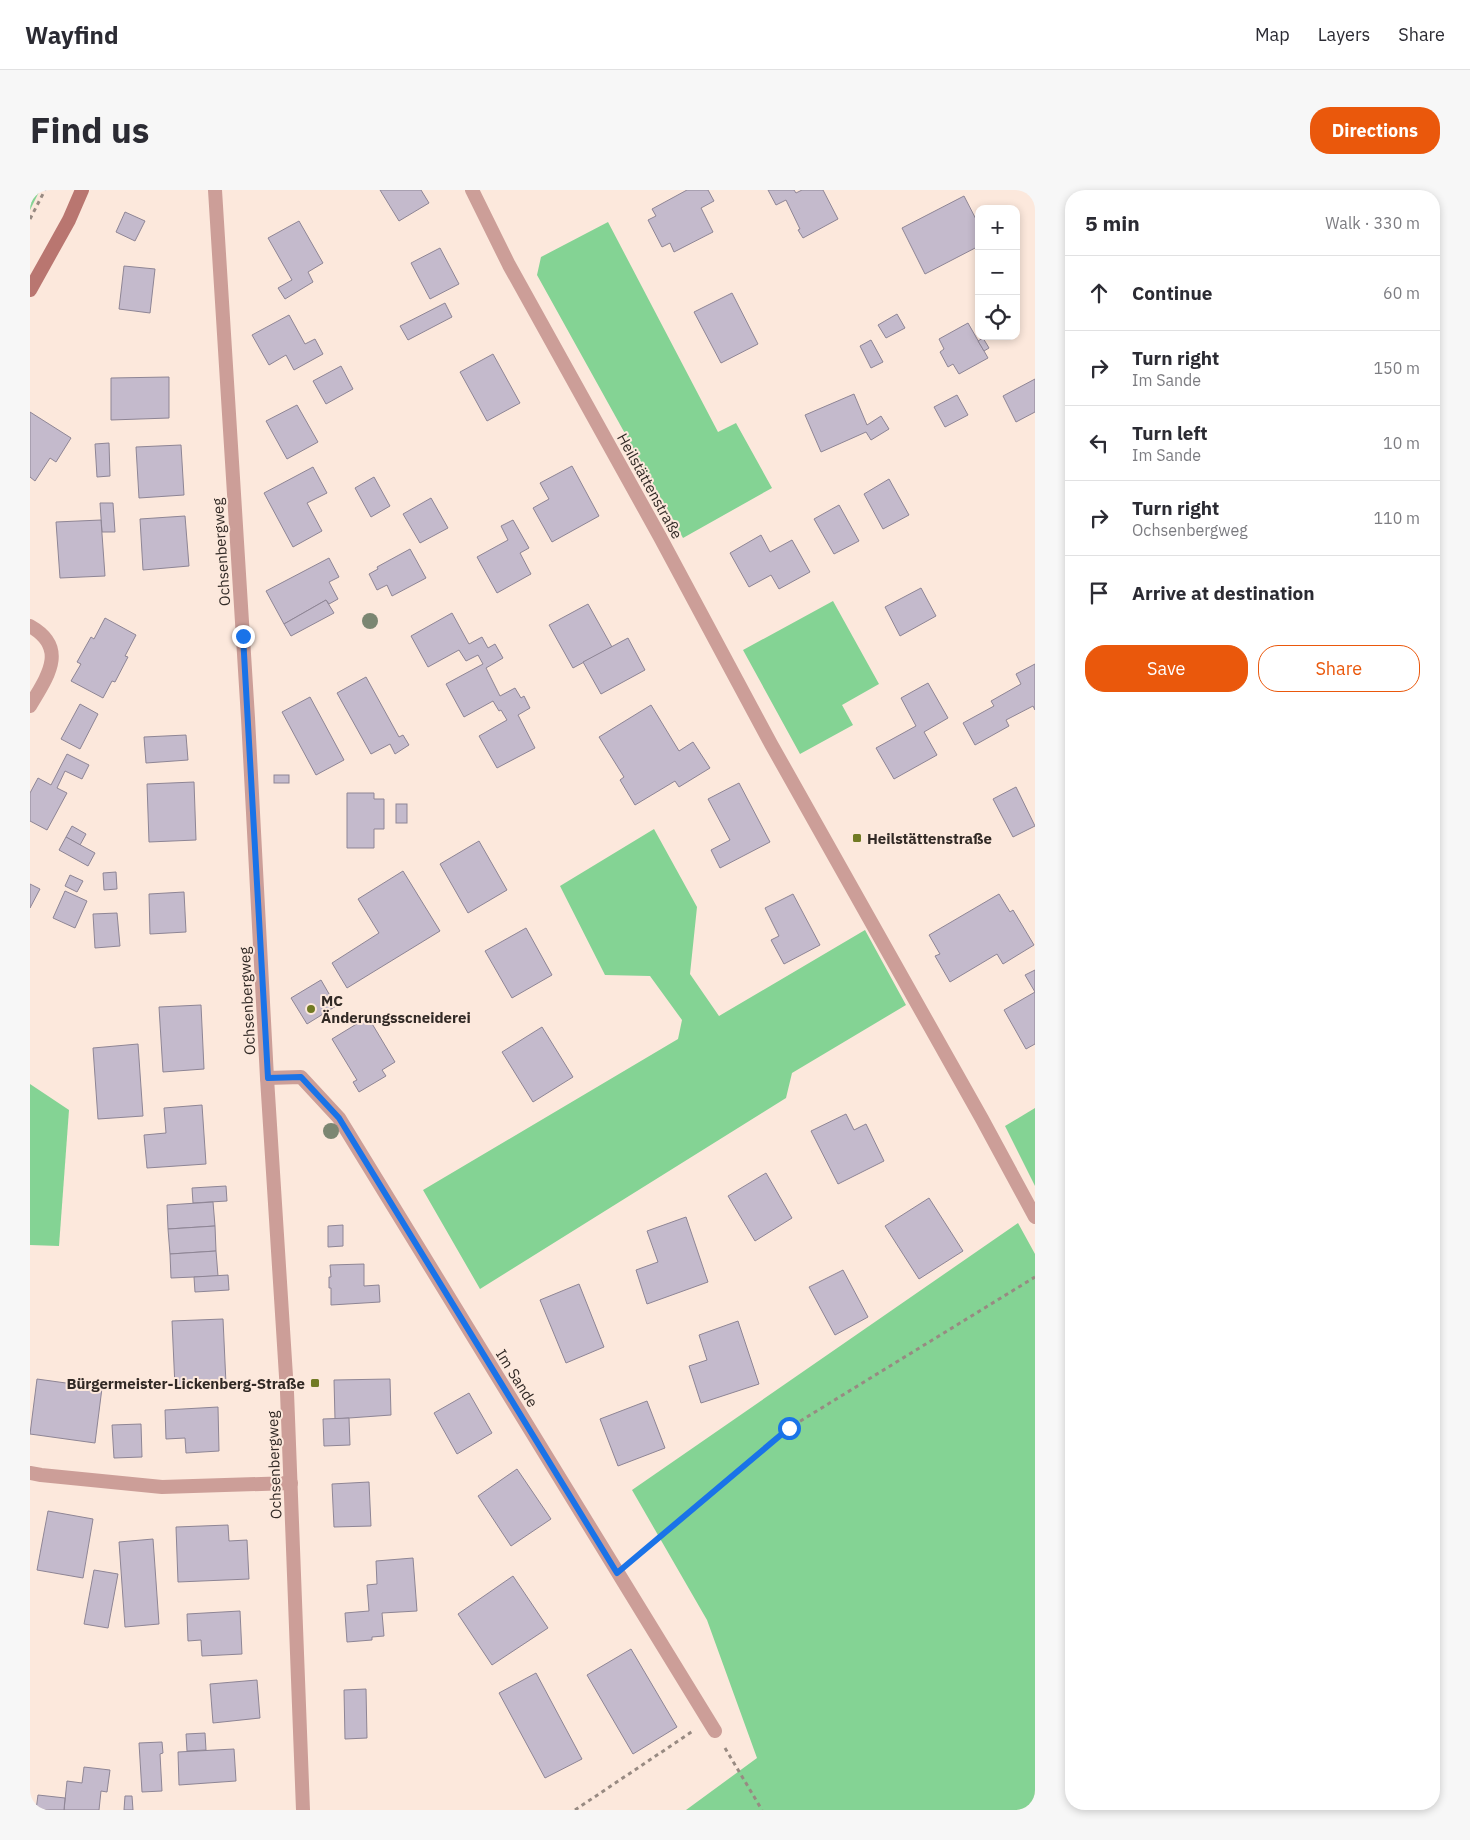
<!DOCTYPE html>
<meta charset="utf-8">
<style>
body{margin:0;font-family:"IBM Plex Sans",sans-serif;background:#f7f7f7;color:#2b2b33}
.controls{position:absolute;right:15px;top:15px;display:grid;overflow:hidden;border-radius:10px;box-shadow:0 2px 8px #0003}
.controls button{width:45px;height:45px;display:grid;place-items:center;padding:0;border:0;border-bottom:1px solid #e1e1e2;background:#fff;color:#2b2b33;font:25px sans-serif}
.stop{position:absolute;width:15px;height:15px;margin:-11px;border:4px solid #1a73e8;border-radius:50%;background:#fff}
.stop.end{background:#1a73e8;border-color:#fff;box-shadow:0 1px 5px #0008}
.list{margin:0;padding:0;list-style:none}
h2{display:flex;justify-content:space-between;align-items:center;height:65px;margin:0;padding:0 20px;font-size:21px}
h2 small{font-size:16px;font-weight:400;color:#7c7c81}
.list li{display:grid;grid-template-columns:32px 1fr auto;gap:15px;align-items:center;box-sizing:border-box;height:75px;padding:0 20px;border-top:1px solid #e1e1e2}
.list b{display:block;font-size:19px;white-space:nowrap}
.list p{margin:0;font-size:16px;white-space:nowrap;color:#7c7c81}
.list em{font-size:16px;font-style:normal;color:#7c7c81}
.actions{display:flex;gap:10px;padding:15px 20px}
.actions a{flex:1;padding:11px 0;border:1px solid #ea580c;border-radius:20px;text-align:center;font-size:18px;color:#ea580c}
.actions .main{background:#ea580c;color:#fff}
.icon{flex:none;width:28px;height:28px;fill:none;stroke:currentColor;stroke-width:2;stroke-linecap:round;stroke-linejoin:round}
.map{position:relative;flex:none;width:1005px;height:1620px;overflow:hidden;border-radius:20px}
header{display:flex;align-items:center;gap:30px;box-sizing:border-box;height:70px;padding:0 25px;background:#fff;border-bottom:1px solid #e1e1e2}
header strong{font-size:24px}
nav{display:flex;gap:28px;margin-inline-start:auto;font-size:18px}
.intro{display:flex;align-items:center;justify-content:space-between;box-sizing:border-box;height:120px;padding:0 30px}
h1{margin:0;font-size:35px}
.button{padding:12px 22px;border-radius:20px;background:#ea580c;color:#fff;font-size:18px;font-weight:700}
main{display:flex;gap:30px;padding:0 30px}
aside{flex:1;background:#fff;border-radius:20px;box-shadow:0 2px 8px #0003}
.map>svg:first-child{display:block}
</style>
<header>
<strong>Wayfind</strong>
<nav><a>Map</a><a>Layers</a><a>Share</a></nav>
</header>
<div class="intro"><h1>Find us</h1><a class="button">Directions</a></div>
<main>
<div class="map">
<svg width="1005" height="1620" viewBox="0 0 1005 1620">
<rect width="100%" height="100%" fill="#fce8dc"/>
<g fill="#84d394">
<path d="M0,0H10L0,20Z"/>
<path d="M578,32L688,242L706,233L742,298L653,348L507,85L511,67Z"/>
<path d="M803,411L849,494L812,515L823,535L770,564L713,460Z"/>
<path d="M624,639L667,717L660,784L689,826L835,740L876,815L762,883L756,908L450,1099L393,1000L648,849L652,830L620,786L575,785L530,696Z"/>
<path d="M0,894L39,920L29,1056L0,1055Z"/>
<path d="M1005,918V996L975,936Z"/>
<path d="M988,1033L1005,1064V1620H656L727,1568L677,1430L602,1300Z"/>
</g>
<g fill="#c4bacc" stroke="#8e8595">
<path d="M350,0H391L399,13L369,31Z"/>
<path d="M657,0H678L684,11L671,18L683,42L644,62L640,53L632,57L618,30L626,26L622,19Z"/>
<path d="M738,0H764L766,3L772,0H793L808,29L773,48L768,40L770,39L756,10L746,15Z"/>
<path d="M934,6L949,35V56L895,84L872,38Z"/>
<path d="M95,22L115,31L105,51L86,42Z"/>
<path d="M269,31L293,73L278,82L283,92L255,109L248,98L262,90L238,48Z"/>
<path d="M410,58L429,94L400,109L381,73Z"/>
<path d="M94,76L125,79L120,123L89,119Z"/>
<path d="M702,103L728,154L691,173L664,122Z"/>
<path d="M415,113L422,127L378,150L370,136Z"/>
<path d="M867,124L875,138L856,148L848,135Z"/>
<path d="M259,125L275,154L285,149L293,164L264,180L256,165L239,175L222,145Z"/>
<path d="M938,133L958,168L929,184L923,174L918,177L910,162L914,159L909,149Z"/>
<path d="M953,148L959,158L954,161L948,151Z"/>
<path d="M841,150L853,172L841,178L830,156Z"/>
<path d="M463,164L490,213L457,231L430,182Z"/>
<path d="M311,176L323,199L296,214L283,191Z"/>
<path d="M139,187V228L81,230V188Z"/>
<path d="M1005,189V222L986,232L973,206Z"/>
<path d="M824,204L837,235L851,226L859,239L841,250L836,242L791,262L775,225Z"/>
<path d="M927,205L938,225L915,237L904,217Z"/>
<path d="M267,215L288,252L257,269L236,231Z"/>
<path d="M0,222L41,248L26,272L20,268L5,291L0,287Z"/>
<path d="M79,253L80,286L67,287L65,254Z"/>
<path d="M151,255L154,305L109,308L106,257Z"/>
<path d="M542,276L569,326L522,352L503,318L519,309L510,293Z"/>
<path d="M283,277L297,303L277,313L292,341L263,357L234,303Z"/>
<path d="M344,287L360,316L341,327L325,298Z"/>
<path d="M859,289L879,325L853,339L834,304Z"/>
<path d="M401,308L418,338L390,353L373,324Z"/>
<path d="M70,313H83L85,342H72Z"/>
<path d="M809,315L829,351L804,364L784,329Z"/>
<path d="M155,326L159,376L113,380L110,329Z"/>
<path d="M71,330L75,386L30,388L26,332Z"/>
<path d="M483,330L499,358L490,363L501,384L467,403L447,367L478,350L471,336Z"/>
<path d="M731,345L740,362L762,350L780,382L749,399L741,385L719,397L700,363Z"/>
<path d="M380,359L396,388L362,406L357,395L347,400L339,384L348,379L347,377Z"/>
<path d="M299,368L309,387L299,392L308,409L299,414L296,410L254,434L236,401Z"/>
<path d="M891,398L906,426L870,446L855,417Z"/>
<path d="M296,410L304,423L261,446L254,434Z"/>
<path d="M558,414L582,457L543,478L519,435Z"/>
<path d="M422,423L439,454L452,447L458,458L465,454L473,468L456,478L470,506L485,498L491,508L494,506L500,518L488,525L505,558L467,578L449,546L477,530L471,520L469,521L463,511L434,527L416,494L453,474L448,465L436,471L429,460L398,477L381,446Z"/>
<path d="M75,428L106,445L95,466L98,467L85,492L82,491L73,508L41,491L51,474L47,472L61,447L64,449Z"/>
<path d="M598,448L615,480L571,504L553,472Z"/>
<path d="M1005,474V520L1003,516L976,530L979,536L945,555L933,533L964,516L961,511L991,494L986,484Z"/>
<path d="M336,487L369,547L373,545L379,555L365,564L360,554L341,564L307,503Z"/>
<path d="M898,493L918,528L894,542L907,565L864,589L846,558L886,536L871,508Z"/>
<path d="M280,507L314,570L286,585L252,522Z"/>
<path d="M50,514L68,524L50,559L31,549Z"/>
<path d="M621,515L649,561L663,552L680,578L649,597L645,591L605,615L590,590L594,587L569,547Z"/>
<path d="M156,545L158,570L116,573L114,547Z"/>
<path d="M37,564L59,575L52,589L35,581L27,598L37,603L17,640L0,631V603L8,588L21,595Z"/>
<rect x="244" y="585" width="15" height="8"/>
<path d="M164,592L166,650L119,652L117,594Z"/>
<path d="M709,593L740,652L690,678L681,660L700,650L678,609Z"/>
<path d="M986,597L1005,636L983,647L963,609Z"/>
<path d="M317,603H344V609H354V639H344V658H317Z"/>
<rect x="366" y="614" width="11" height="19"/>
<path d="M42,636L56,644L50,655L36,647Z"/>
<path d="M36,647L65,663L58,676L29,660Z"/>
<path d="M449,651L477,700L438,723L410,674Z"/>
<path d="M373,681L410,741L317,798L302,773L349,743L328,709Z"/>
<path d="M86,682L87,699L74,700L73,683Z"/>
<path d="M40,685L53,691L47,702L35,696Z"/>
<path d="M0,694L10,699L0,718Z"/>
<path d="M35,701L57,711L45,738L23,728Z"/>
<path d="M154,702L156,742L120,744L119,704Z"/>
<path d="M763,704L790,755L754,774L741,750L749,746L735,718Z"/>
<path d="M969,704L980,722L983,720L1004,755L973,774L967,764L920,792L905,766L910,764L899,745Z"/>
<path d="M87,723L90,756L65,758L63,724Z"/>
<path d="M496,738L522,785L482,808L455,761Z"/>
<path d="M1005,780V802L995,785Z"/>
<path d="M291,790L306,816L277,834L261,808Z"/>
<path d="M1005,802V854L996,859L974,820Z"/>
<path d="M171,815L174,879L133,882L129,817Z"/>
<path d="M338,827L365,872L352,880L356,886L329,902L323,892L327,890L302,849Z"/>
<path d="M512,837L543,887L503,912L472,862Z"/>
<path d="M108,854L113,926L68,929L63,858Z"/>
<path d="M172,915L176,974L117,978L114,945L136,943L134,918Z"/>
<path d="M816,924L824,940L836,934L854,971L808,994L781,941Z"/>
<path d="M736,983L762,1028L725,1051L698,1006Z"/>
<path d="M196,996L197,1011L163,1013L162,998Z"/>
<path d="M899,1008L933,1061L889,1089L855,1036Z"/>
<path d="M183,1012L185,1036L138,1039L137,1015Z"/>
<path d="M656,1027L678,1092L617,1114L606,1080L628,1072L617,1041Z"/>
<path d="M313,1035V1056L298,1057V1036Z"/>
<path d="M185,1036L186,1061L140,1064L138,1039Z"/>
<path d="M186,1061L188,1086L141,1088L140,1064Z"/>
<path d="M334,1074V1096L349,1095L350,1112L301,1115V1098H299V1087H301L300,1075Z"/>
<path d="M813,1080L838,1127L805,1145L779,1097Z"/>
<path d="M198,1085L199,1100L165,1102L164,1087Z"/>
<path d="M549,1094L574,1157L536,1173L510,1110Z"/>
<path d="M193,1129L196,1194L145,1197L142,1131Z"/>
<path d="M708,1131L729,1194L671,1213L659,1176L677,1170L669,1145Z"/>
<path d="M7,1189L72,1198L65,1253L0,1244Z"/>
<path d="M360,1189L361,1225L305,1229L304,1190Z"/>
<path d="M439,1203L462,1243L427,1264L404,1223Z"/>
<path d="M617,1211L635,1258L588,1276L570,1229Z"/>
<path d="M188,1217L189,1261L156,1263L155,1248L136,1249L135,1220Z"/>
<path d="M319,1228L320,1255L294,1256L293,1229Z"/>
<path d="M111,1234L112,1267L84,1268L82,1235Z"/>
<path d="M487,1279L521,1329L481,1356L448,1306Z"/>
<path d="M339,1292L341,1336L304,1337L302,1294Z"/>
<path d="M18,1321L63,1329L53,1388L7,1380Z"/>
<path d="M198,1335L199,1351L217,1350L219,1389L148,1392L146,1337Z"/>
<path d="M123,1349L129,1434L95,1437L89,1352Z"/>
<path d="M383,1368L387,1421L352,1423L354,1446L342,1447V1450L317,1452L315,1423L339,1421L337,1395L347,1394L346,1371Z"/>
<path d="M64,1380L88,1384L78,1438L54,1434Z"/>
<path d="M483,1386L518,1438L462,1475L428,1424Z"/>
<path d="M210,1421L212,1464L172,1466L171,1450L158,1451L157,1424Z"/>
<path d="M601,1459L647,1537L603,1564L557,1485Z"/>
<path d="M506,1483L552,1569L515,1588L469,1503Z"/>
<path d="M227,1490L230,1528L183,1533L180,1494Z"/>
<path d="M336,1499L337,1548L315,1549L314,1500Z"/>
<path d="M175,1543L176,1560L157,1561L156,1544Z"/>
<path d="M132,1552L133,1563L130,1564L132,1601L112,1602L109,1553Z"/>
<path d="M204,1559L206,1591L149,1595L148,1562Z"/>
<path d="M54,1577L80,1580L77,1602L71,1601L69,1620H34L37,1591L52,1593Z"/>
<path d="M8,1605L35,1608L34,1620H6Z"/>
<path d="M95,1606H102L103,1620H94Z"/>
</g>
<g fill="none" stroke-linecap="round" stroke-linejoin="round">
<g stroke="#988a82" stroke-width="3" stroke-dasharray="4 4" stroke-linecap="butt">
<path d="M0,29L15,0"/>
<path d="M604,1369L759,1238L1005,1087"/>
<path d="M695,1558L732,1620"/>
<path d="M545,1620L663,1541"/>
</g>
<g stroke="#cc9e98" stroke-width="14">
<path d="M185,0L218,528L237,888L257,1202L273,1620"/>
<path d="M442,0L479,75L630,347L741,554L952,929L1005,1027"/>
<path d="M0,436C39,458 17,487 0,516"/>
<path d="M237,888L271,887L309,928L685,1541"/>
<path d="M0,1283L11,1285L132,1297L261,1293"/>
</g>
<path stroke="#b97670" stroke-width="14" d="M0,100L39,30L52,0"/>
</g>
<g fill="#7b8672">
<circle cx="340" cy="431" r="8"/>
<circle cx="301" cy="941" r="8"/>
</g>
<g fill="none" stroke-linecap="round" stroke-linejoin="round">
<path stroke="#1a73e8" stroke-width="6" d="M213,446L238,888L271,887L309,928L587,1383L759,1238"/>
</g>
<g fill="#717a24" stroke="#fce8dc" stroke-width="2">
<rect x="822" y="643" width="10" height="10" rx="2.5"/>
<circle cx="281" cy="819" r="5"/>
<rect x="280" y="1188" width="10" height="10" rx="2.5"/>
</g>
<g text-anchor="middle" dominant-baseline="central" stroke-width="4" stroke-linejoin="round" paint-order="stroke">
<g font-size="15" fill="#312925" stroke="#fce8dc">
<text transform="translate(620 296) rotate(61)">Heilstättenstraße</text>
<text transform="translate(191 362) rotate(-94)">Ochsenbergweg</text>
<text transform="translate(217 811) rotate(-93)">Ochsenbergweg</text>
<text transform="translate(487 1188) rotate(58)">Im Sande</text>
<text transform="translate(244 1275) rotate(-92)">Ochsenbergweg</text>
</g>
<g font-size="15" font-weight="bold" fill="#312925" stroke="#fce8dc" text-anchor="start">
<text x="837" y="648">Heilstättenstraße</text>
<text x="291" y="810">MC<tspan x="291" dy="17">Änderungsscneiderei</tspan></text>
<text x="275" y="1193" text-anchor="end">Bürgermeister-Lickenberg-Straße</text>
</g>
</g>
</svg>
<div class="controls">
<button>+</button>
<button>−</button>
<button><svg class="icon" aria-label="locate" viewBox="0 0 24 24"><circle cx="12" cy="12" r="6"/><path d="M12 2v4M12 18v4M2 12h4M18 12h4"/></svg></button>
</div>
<div class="stop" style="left:759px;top:1238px"></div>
<div class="stop end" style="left:213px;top:446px"></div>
</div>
<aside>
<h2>5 min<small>Walk · 330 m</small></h2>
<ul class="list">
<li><svg class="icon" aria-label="ahead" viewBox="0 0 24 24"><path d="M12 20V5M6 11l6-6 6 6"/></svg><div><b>Continue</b></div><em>60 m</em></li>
<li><svg class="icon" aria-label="right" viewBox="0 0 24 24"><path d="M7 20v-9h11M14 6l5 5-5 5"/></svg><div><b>Turn right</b><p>Im Sande</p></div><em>150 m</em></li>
<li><svg class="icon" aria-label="left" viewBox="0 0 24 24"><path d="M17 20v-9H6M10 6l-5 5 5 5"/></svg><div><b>Turn left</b><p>Im Sande</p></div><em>10 m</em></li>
<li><svg class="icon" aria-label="right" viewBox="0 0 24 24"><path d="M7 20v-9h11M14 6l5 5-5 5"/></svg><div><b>Turn right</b><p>Ochsenbergweg</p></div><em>110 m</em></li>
<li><svg class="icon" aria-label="arrive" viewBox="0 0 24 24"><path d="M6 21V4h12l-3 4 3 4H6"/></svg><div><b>Arrive at destination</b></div></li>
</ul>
<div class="actions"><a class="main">Save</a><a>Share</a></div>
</aside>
</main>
